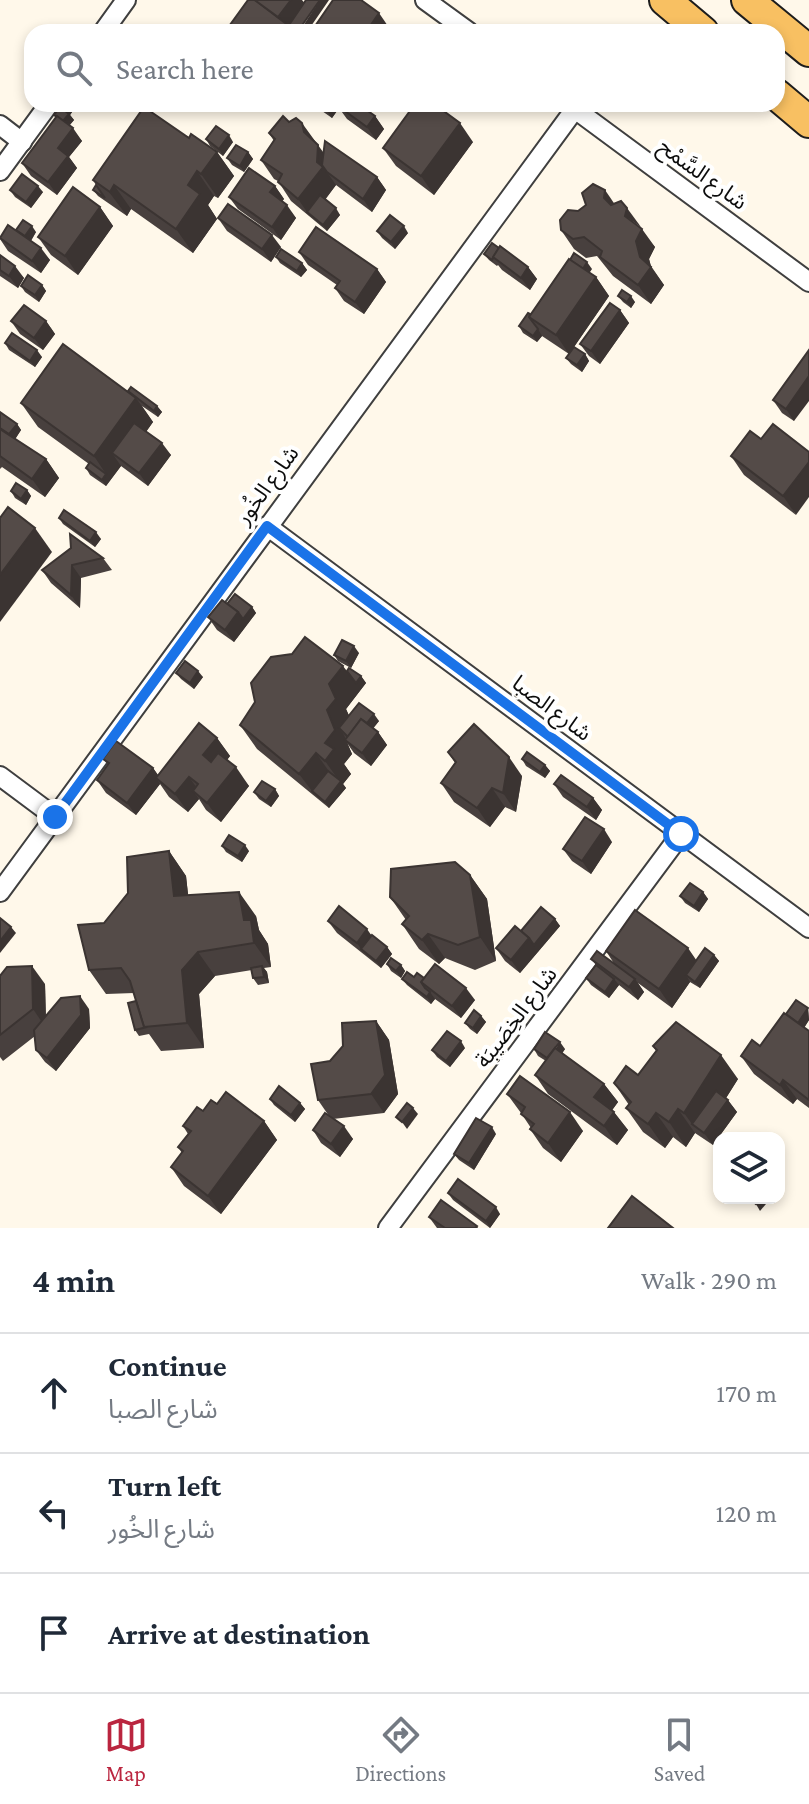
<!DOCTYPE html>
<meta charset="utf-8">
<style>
body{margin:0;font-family:"Crimson Pro","Noto Sans Arabic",serif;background:#f2f2f3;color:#1f2937}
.controls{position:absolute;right:24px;bottom:24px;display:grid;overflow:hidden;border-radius:16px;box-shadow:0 4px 12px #0003}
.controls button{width:72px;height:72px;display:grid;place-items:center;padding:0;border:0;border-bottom:2px solid #e0e1e3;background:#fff;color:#1f2937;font:40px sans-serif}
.stop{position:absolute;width:24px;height:24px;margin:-18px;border:6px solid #1a73e8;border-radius:50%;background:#fff}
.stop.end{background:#1a73e8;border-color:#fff;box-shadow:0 2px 8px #0008}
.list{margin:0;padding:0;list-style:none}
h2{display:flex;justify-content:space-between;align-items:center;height:104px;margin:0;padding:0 32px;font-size:34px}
h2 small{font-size:26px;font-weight:400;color:#747a83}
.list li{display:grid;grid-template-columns:52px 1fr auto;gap:24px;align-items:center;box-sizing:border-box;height:120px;padding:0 32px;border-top:2px solid #e0e1e3}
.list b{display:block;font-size:30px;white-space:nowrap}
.list p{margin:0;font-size:26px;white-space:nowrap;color:#747a83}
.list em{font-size:26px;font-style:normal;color:#747a83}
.icon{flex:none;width:44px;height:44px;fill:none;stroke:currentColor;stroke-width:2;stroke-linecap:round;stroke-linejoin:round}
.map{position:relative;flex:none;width:809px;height:1228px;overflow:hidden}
.search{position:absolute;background:#fff;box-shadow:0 4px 12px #0003;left:24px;right:24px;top:24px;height:88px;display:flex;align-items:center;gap:20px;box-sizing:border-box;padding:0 28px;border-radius:24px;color:#747a83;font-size:30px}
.sheet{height:464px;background:#fff}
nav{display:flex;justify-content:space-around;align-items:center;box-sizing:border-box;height:112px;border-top:2px solid #e0e1e3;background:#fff;font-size:22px;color:#747a83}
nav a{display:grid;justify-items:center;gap:4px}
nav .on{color:#ba253f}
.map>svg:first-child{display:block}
</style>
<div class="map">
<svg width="809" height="1228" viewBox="0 0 809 1228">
<rect width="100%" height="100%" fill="#fff8ea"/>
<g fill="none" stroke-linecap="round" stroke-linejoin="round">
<defs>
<g id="street">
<path d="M425,0L469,32"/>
<path d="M103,32L126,0"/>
<path d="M568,104L809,282"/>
<path d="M0,125L22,142"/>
<path d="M0,171L49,104"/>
<path d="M267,526L809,928"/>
<path d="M0,776L55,817"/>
<path d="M0,892L575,109"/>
<path d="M388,1228L681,834"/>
</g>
<g id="primary">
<path d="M665,0L703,32"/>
<path d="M747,0L809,51"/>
<path d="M777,95L809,122"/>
</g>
</defs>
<use href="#street" stroke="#3f3f3f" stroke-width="22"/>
<use href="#primary" stroke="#1d1d1d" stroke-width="34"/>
<use href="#street" stroke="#fff" stroke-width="18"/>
<use href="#primary" stroke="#f8c062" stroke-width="30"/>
</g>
<g fill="#48403e">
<path d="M59,104H84L81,108L77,105L70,115L74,120L69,126L82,141L69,157L77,168L57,195L31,176L22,163L56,117L54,115L60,108L58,105Z"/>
<path d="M312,104H358L375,116L384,129L376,140L347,119L339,108L332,118Z"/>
<path d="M269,133L315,143L323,153L377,177L386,190L372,212L336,185L325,200L340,215L327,231L291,201L278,181L274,179L261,160L274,141Z"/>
<path d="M189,138L217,152L234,176L218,198L214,196L208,205L217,219L193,253L131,209L127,216L98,196L93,190L96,185L93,180Z"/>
<path d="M206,139L233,142L223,156L210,146Z"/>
<path d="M473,142L434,195L396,166L383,148Z"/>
<path d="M248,152L253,159L244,172L232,165L227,158Z"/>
<path d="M275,186L284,199L282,201L296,218L281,240L238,209L229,197Z"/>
<path d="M10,190L43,192L31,208L15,197Z"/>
<path d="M614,203L655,247L649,259L651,266L664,285L651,304L613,276L597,256L586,258L574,249L561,230L578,211Z"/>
<path d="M100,207L113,226L78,275L51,255L38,237Z"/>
<path d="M218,218L281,247L271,262L227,231Z"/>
<path d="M16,230L36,232L31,241L50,260L41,273L8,251L0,239Z"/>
<path d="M377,231L408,233L395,249L382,238Z"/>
<path d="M499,248L528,267L537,279L530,290L502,270L498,265L497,266L489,260L484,254Z"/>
<path d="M299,252L377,269L386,282L364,314L344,301L335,288L337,285L308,265Z"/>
<path d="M0,255L24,278L18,288L0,276Z"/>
<path d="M276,257L302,263L307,270L301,277L280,263Z"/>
<path d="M592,269L589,273L596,277L609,296L570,353L585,354L589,361L582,372L571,364L566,358L569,354L542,336L537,342L523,333L519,326L530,314Z"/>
<path d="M42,285L46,291L39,302L25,292L21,286Z"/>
<path d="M618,296L635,302L631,308L623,302Z"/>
<path d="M620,310L629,323L600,364L589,356L580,344Z"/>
<path d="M11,321H46L55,334L43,350L20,334Z"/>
<path d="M5,343L42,357L35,367L9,350Z"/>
<path d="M809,350L794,421L782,413L773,400Z"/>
<path d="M128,391L157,406L162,412L158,417L142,406L153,422L146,432L171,455L148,486L121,466L106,486L90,475L86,468L89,464L38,427L21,403Z"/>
<path d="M0,412L17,424L21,430L15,439L46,459L59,478L45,497L2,467L0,469Z"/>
<path d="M750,431L796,515L744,475L731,456Z"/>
<path d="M27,490L31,496L26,505L15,498L11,491Z"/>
<path d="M59,518L101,539L95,547L63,524Z"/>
<path d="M103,558L112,570L81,578L80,608L51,583L42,570Z"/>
<path d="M227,604L252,607L256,613L234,642L217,630L208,617Z"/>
<path d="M359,653L351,668L338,661L334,655Z"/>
<path d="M347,671L361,676L366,683L346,709L349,716L379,721L373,728L378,732L387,745L371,766L354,753L347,743L352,754L344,764L351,774L343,784L346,788L329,808L257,749L240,725Z"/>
<path d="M176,673L203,677L194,689L181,679Z"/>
<path d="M217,738L230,756L227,760L249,786L221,822L206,810L199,799L188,812L169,797L160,784L136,815L106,793L97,780L108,765L103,759L153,768L158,775Z"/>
<path d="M448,752L522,776L516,812L505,807L490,827L454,802L441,783L455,763Z"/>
<path d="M522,759L545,765L550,771L545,778L526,766Z"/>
<path d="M554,784L593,798L602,810L596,820L563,797Z"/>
<path d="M275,789L279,796L271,807L259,799L254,792Z"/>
<path d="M612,842L591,874L572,861L563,849Z"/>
<path d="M222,846L249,851L242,862L226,852Z"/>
<path d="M169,851L186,876L188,895L256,916L259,930L268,944L271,967L264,968L267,972L269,983L258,985L253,978L252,970L215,976L199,994L204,1048L161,1051L149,1034L139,1036L135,1030L136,1001L134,993L106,994L89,970Z"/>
<path d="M470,875L487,899L496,961L475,970L445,958L439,964L419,949L402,924L406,920L390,897Z"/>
<path d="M703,892L708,899L699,912L685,903L680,896Z"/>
<path d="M555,919L560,926L520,973L505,961L496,948L521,931Z"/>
<path d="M328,921L372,935L387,947L392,954L381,968L337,933Z"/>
<path d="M606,951L697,960L714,955L719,961L700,988L690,982L672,1008L638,983L644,992L638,1000L619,985L609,998L591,985L586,978L596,965L591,959L615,965Z"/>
<path d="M387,964L401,965L405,971L401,978L391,971Z"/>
<path d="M0,976L45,984L46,1017L89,1009L90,1028L56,1071L45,1062L36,1050L35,1036L3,1061L0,1057Z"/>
<path d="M414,977L424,978L475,1000L461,1018L435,999L431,1004L407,985L402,979Z"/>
<path d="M808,1008L809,1020L804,1028L809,1031V1108L797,1099L793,1104L754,1074L741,1056L760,1046L786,1014Z"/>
<path d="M481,1016L486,1022L477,1034L470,1029L465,1023Z"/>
<path d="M376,1021L389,1040L398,1094L384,1113L333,1119L353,1139L340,1157L321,1143L313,1130L329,1116L318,1100L330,1061Z"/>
<path d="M653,1046L738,1079L726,1098L737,1112L713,1145L695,1133L686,1147L673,1137L665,1148L643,1132L626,1108L629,1105L614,1083L638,1075L656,1051Z"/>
<path d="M465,1048L450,1067L437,1057L432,1050Z"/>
<path d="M534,1049H565L562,1053L604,1084L618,1102L612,1110L628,1130L617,1145L548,1094L535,1075L546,1061L538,1056Z"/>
<path d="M507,1094L583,1131L561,1162L543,1148L530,1129L531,1128L521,1113Z"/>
<path d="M270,1099L300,1103L305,1109L295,1122L274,1105Z"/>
<path d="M217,1104L264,1121L277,1140L221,1214L184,1186L171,1167L182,1153L178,1147L188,1134L183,1126Z"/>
<path d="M496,1134L474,1170L459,1160L454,1154Z"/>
<path d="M448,1193L500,1214L490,1228L453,1200Z"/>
<path d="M429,1217L477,1226L478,1228H437Z"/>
</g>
<g fill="#3b3432">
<path d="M291,0H302L306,5L290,27L293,32H285L277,19Z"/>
<path d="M320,0H329L307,32H299Z"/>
<path d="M379,13L392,32H366Z"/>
<path d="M68,104L77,105L70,115L74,120L67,128L63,122L64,110Z"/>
<path d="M322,104H342L332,118Z"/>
<path d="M375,116L384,129L376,140L367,127Z"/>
<path d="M302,123L331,163L327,172L336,185L312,216L307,212L298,199L317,162L304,132Z"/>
<path d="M460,123L473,142L434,195L421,176Z"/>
<path d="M73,128L82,141L69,157L77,168L57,195L48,182L58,148Z"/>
<path d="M229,135L233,142L223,156L219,149Z"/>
<path d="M217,152L234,176L218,198L201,174Z"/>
<path d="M248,152L253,159L244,172L240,166Z"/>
<path d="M197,171L214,196L208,205L217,219L193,253L176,229L188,185Z"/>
<path d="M377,177L386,190L372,212L363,199Z"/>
<path d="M114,185L131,209L127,216L109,192Z"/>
<path d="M38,186L43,192L31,208L26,202Z"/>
<path d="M275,186L284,199L279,205L270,192Z"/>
<path d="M605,190L618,209L617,217L604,198Z"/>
<path d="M287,205L296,218L281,240L272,227Z"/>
<path d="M100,207L113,226L78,275L65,256Z"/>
<path d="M336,208L340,215L327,231L323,225Z"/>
<path d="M627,208L641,227L625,216Z"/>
<path d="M32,226L36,232L28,245L23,238Z"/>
<path d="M404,226L408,233L395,249L391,242Z"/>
<path d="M642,229L655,247L649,259L651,267L664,285L651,304L638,285L640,257L636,241Z"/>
<path d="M272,235L281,247L271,262L262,249Z"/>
<path d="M41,248L50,260L41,273L32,261Z"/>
<path d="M587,262L592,269L584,280L580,273Z"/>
<path d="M302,263L307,270L301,277L297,271Z"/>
<path d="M15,266L24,278L18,288L9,276Z"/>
<path d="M528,267L537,279L530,290L521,278Z"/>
<path d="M377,269L386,282L364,314L355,302Z"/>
<path d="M596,277L609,296L569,354L556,335Z"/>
<path d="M42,285L46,291L39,302L35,295Z"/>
<path d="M631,296L635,302L631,308L627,302Z"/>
<path d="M620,310L629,323L600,364L591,351Z"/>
<path d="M46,321L55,334L43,350L34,338Z"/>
<path d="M538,329L542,336L537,342L533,336Z"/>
<path d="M37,350L42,357L35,367L30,361Z"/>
<path d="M585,354L589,361L582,372L577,365Z"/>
<path d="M809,376V401L794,421L786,409Z"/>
<path d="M136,398L153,422L124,462L112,453L121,466L106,486L102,480L106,474L94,456Z"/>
<path d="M157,406L162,412L158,417L154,411Z"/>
<path d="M17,424L21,430L14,441L9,434Z"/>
<path d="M162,443L171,455L148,486L139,473Z"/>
<path d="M46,459L59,478L45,497L32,479Z"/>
<path d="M809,462V497L796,515L783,496Z"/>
<path d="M27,490L31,496L26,505L21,499Z"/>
<path d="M35,528L52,552L0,622V575Z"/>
<path d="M96,532L101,539L95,547L90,541Z"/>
<path d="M72,565L81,578L80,608L71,595Z"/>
<path d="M252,607L256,613L234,642L225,630L238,612Z"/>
<path d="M354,646L359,653L351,668L346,661Z"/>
<path d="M343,666L356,683L361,676L366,683L346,709L353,724L339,728L344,735L352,754L344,764L351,774L343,784L346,788L329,808L325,802L340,782L325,761L329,684Z"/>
<path d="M198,671L203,677L194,689L190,683Z"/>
<path d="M374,714L379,721L358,748L353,742Z"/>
<path d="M378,732L387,745L371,766L362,753Z"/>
<path d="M217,738L230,756L216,774L203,755Z"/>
<path d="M316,753L333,777L312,791L299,774Z"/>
<path d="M509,757L522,776L516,812L503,793Z"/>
<path d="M545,765L550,771L545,778L540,772Z"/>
<path d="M236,767L249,786L221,822L207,803Z"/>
<path d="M153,768L162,781L156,778L160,784L136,815L127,803Z"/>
<path d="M189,777L202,795L193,791L199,799L188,812L175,794Z"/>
<path d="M492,788L505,807L490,827L477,808Z"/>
<path d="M275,789L279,796L271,807L266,801Z"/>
<path d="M593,798L602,810L596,820L587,807Z"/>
<path d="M604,829L612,842L591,874L582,861Z"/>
<path d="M245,845L249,851L242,862L238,856Z"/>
<path d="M169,851L186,876L191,920L174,896Z"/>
<path d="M470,875L487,899L496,961L480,937Z"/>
<path d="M239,892L256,916L259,930L268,944L271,967L254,943L244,920Z"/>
<path d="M703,892L708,899L699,912L694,906Z"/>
<path d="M555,919L560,926L520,973L511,960L529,938Z"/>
<path d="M11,927L16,933L0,953V941Z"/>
<path d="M367,929L376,942L361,949L357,943Z"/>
<path d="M428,934L445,958L439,964L422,940Z"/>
<path d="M387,947L392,954L381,968L376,961Z"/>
<path d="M688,948L701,967L686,975L690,982L672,1008L659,989Z"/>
<path d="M198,952L215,976L199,994L204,1048L187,1023L182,970Z"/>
<path d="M714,955L719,961L700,988L695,982Z"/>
<path d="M401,965L405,971L401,978L396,971Z"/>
<path d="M32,966L45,984L46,1028L33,1009Z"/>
<path d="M262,966L267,972L269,983L264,977Z"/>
<path d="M614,979L619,985L609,998L605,992Z"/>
<path d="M635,979L644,992L638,1000L629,987Z"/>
<path d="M466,988L475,1000L461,1018L452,1006Z"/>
<path d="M430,992L435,999L431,1004L427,997Z"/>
<path d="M80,996L89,1009L90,1028L56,1071L47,1058Z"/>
<path d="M808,1008L809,1020L802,1031L797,1024Z"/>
<path d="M481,1016L486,1022L477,1034L473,1028Z"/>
<path d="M376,1021L389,1040L398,1094L384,1113L371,1094Z"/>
<path d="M461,1041L465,1048L450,1067L446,1061Z"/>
<path d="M560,1042L565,1049L554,1066L549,1059Z"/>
<path d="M721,1055L738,1079L706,1130L728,1100L737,1112L713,1145L704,1133L692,1124L684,1113Z"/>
<path d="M783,1080L797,1099L793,1104L780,1085Z"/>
<path d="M604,1084L618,1102L608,1116L594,1097Z"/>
<path d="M300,1103L305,1109L295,1122L291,1115Z"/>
<path d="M413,1108L418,1114L407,1129L402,1122Z"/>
<path d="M678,1109L695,1133L686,1147L669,1122Z"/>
<path d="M570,1112L583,1131L561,1162L548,1143Z"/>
<path d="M614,1112L628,1130L617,1145L604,1126Z"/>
<path d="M656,1113L673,1137L665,1148L648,1124Z"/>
<path d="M264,1121L277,1140L221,1214L208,1196Z"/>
<path d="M344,1126L353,1139L340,1157L331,1144Z"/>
<path d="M492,1127L496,1134L474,1170L469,1163Z"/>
<path d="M761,1198H771L760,1211L756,1204Z"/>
<path d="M496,1207L500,1214L490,1228L486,1221Z"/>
</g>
<g fill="#544b48" stroke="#3b3432" stroke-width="2">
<path d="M248,0H255L289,26L285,32H231L227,29Z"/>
<path d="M257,0H291L278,17L256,1Z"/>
<path d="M306,0H320L298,31L289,25Z"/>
<path d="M333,0H361L379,13L366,32H311Z"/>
<path d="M59,104H68L64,110L69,114L63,121L54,115L60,107L58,105Z"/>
<path d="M340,104H358L375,116L367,127L338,106Z"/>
<path d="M415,104H434L460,123L421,176L383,148Z"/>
<path d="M144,107L189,138L191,134L217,152L201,174L197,171L188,185L200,194L176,229L114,185L110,192L93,180Z"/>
<path d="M57,116L73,128L58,148L68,156L48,182L22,163Z"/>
<path d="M283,116L289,122L296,118L302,123L304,132L318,145L317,162L323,167L298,199L278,182L282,174L261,160L275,139L269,133Z"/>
<path d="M216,126L229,135L219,149L206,139Z"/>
<path d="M325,141L377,177L363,199L327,172L322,165Z"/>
<path d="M236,145L248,152L240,166L227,158Z"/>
<path d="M249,168L275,186L270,192L287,205L272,227L229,197Z"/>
<path d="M22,174L38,186L26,202L10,190Z"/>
<path d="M593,184L605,190L604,198L611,205L621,201L627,208L625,216L642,229L636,241L640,257L651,267L638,285L600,257L602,251L584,237L573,239L561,230L560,220L568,210L578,211L586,205L582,193Z"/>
<path d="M96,185L105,198L93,190Z"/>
<path d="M73,187L100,207L65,256L38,237Z"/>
<path d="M320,195L336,208L323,225L307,212Z"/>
<path d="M228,204L272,235L262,249L218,218Z"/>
<path d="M390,215L404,226L391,242L377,231Z"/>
<path d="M23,220L32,226L25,236L16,230Z"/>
<path d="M8,225L41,248L32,261L0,238Z"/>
<path d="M316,227L377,269L355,302L335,288L340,281L299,252Z"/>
<path d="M492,243L499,248L492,260L484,254Z"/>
<path d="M500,246L528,267L521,278L493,257Z"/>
<path d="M281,249L302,263L297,271L276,257Z"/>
<path d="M574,253L587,262L583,269L570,260Z"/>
<path d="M0,255L15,266L9,276L0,270Z"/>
<path d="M569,259L596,277L556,335L529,317Z"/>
<path d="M28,275L42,285L35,295L21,286Z"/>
<path d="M622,290L631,296L627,302L618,296Z"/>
<path d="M610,303L620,310L591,351L580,344Z"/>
<path d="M24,305L46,321L34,338L11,321Z"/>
<path d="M528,313L530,314L529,317L538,329L533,336L519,326Z"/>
<path d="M12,333L37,350L30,361L5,343Z"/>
<path d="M63,344L136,398L94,456L21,403Z"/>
<path d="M574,347L585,354L577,365L566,358Z"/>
<path d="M809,350V376L786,409L773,400Z"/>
<path d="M131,387L157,406L154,411L128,391Z"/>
<path d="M0,412L17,424L9,434L0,428Z"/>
<path d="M134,423L162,443L139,473L112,453Z"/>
<path d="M773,424L809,452V462L783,496L731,456L750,431L761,439Z"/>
<path d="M0,429L46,459L32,479L0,456Z"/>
<path d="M90,462L106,474L102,480L86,468Z"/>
<path d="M16,483L27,490L21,499L11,491Z"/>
<path d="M8,507L35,528L0,575V518Z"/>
<path d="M64,510L96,532L90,541L59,518Z"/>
<path d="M70,534L103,558L72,565L71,595L42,570L71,548Z"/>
<path d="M235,594L252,607L243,619L238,612L227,604Z"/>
<path d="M222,600L238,612L225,630L208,617Z"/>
<path d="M305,637L343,666L329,684L336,699L327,710L335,730L325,743L334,749L325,761L316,753L299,774L240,725L255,702L251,683L271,657L292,654Z"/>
<path d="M342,640L354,646L346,661L334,655Z"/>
<path d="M185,661L198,671L190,683L176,673Z"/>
<path d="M349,668L361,676L356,683L347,671Z"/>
<path d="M359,703L374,714L367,723L361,719L348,737L339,728Z"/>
<path d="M361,719L378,732L362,753L345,740Z"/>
<path d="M199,723L217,738L203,755L211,762L218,753L236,767L207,803L193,791L198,784L189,777L175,794L156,778Z"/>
<path d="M474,724L509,757L503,793L492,788L477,808L441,783L456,762L448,752Z"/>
<path d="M116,741L153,768L127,803L97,780L109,763L103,759Z"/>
<path d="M527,752L545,765L540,772L522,759Z"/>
<path d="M328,771L341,781L325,802L312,791Z"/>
<path d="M561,775L593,798L587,807L554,784Z"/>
<path d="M262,781L275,789L266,801L254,792Z"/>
<path d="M585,817L604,829L582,861L563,849Z"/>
<path d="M229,835L245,845L238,856L222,846Z"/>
<path d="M169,851L174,896L239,892L244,920H251L254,943L198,952L182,970L187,1023L144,1027L130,981L121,968L89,970L78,925L104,923L128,893L127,857Z"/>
<path d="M455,862L470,875L480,937L458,945L428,934L422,940L402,924L409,916L390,897L391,869Z"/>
<path d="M690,883L703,892L694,906L680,896Z"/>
<path d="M339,906L367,929L357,943L328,921Z"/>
<path d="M541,907L555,919L534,945L529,938L521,931Z"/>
<path d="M635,910L688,948L659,989L606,951Z"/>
<path d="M0,918L11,927L0,941Z"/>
<path d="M515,926L529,938L511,960L496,948Z"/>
<path d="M372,935L387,947L376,961L361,949Z"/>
<path d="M705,948L714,955L695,982L686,975Z"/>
<path d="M597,951L635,979L629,987L591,959Z"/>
<path d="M391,958L401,965L396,971L387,964Z"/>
<path d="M435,964L466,988L452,1006L421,982Z"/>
<path d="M596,965L614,979L605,992L586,978Z"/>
<path d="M32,966L33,1009L0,1035V976L7,967Z"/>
<path d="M262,966L264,977L253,978L251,968Z"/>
<path d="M407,972L414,977L417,973L424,978L421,982L425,988L430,992L427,997L402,979Z"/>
<path d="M80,996L81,1015L47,1058L36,1050L34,1030L61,998Z"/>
<path d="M796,1000L808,1008L798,1023L786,1014Z"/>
<path d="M136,1001L144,1027H147L135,1030L128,1003Z"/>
<path d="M474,1010L481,1016L473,1028L465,1023Z"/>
<path d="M784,1013L809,1031V1100L783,1080L780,1085L741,1056L752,1040L760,1046Z"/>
<path d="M376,1021L385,1075L371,1094L318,1100L311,1064L330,1061L343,1046L342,1023Z"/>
<path d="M676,1022L721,1055L684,1113L678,1109L669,1122L656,1113L648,1124L626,1108L631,1102L614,1083L626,1066L638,1075L657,1050L653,1046Z"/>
<path d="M447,1031L461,1041L446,1061L432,1050Z"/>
<path d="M545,1032L560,1042L547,1058L534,1049Z"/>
<path d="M555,1048L604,1084L594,1097L614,1112L604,1126L535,1075Z"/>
<path d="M520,1076L570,1112L548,1143L530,1129L534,1124L521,1114L525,1107L507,1094Z"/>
<path d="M279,1086L300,1103L291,1115L270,1099Z"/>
<path d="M716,1091L728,1100L704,1133L692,1124Z"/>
<path d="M226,1092L264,1121L208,1196L171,1167L183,1151L178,1147L191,1131L183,1126L197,1107L203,1111L211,1100L217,1104Z"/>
<path d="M407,1103L413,1108L402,1122L396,1117Z"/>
<path d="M325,1113L344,1126L331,1144L313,1130Z"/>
<path d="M476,1118L492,1127L469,1163L454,1154Z"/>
<path d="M458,1179L496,1207L486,1221L448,1193Z"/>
<path d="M632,1196L673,1228H608Z"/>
<path d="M749,1198H761L756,1204Z"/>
<path d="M441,1200L477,1226L475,1228H445L429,1217Z"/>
</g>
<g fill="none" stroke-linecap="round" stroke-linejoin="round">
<path stroke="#1a73e8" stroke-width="10" d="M55,817L267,526L681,834"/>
</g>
<g text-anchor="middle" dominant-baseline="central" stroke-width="8" stroke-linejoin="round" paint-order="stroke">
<g font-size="22" fill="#0c0c0c" stroke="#fff">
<text transform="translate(703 174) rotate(36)">شارع السَّمْح</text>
<text transform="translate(267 485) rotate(-54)">شارع الخُور</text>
<text transform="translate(552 708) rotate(37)">شارع الصبا</text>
<text transform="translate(516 1017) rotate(-53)">شارع الخِصَيبَة</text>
</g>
</g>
</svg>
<div class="controls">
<button><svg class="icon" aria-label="layers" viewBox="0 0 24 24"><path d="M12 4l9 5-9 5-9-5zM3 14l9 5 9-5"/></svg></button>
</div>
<div class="stop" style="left:681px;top:834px"></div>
<div class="stop end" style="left:55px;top:817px"></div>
<div class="search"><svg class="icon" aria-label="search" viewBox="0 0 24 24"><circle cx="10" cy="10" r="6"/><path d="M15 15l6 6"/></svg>Search here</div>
</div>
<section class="sheet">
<h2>4 min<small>Walk · 290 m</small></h2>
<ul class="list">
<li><svg class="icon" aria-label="ahead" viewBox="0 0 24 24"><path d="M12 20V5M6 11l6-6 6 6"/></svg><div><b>Continue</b><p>شارع الصبا</p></div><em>170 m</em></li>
<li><svg class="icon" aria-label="left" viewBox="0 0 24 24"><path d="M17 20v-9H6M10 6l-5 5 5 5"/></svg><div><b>Turn left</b><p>شارع الخُور</p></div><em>120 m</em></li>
<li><svg class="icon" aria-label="arrive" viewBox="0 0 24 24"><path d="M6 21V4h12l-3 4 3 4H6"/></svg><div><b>Arrive at destination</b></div></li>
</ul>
</section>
<nav>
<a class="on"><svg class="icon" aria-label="map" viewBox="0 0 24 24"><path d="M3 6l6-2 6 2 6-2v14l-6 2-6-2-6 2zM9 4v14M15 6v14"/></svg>Map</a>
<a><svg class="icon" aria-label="directions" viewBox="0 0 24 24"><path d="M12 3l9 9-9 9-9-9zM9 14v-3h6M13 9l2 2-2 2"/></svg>Directions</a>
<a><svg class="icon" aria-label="saved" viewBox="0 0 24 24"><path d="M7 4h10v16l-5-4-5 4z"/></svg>Saved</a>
</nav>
